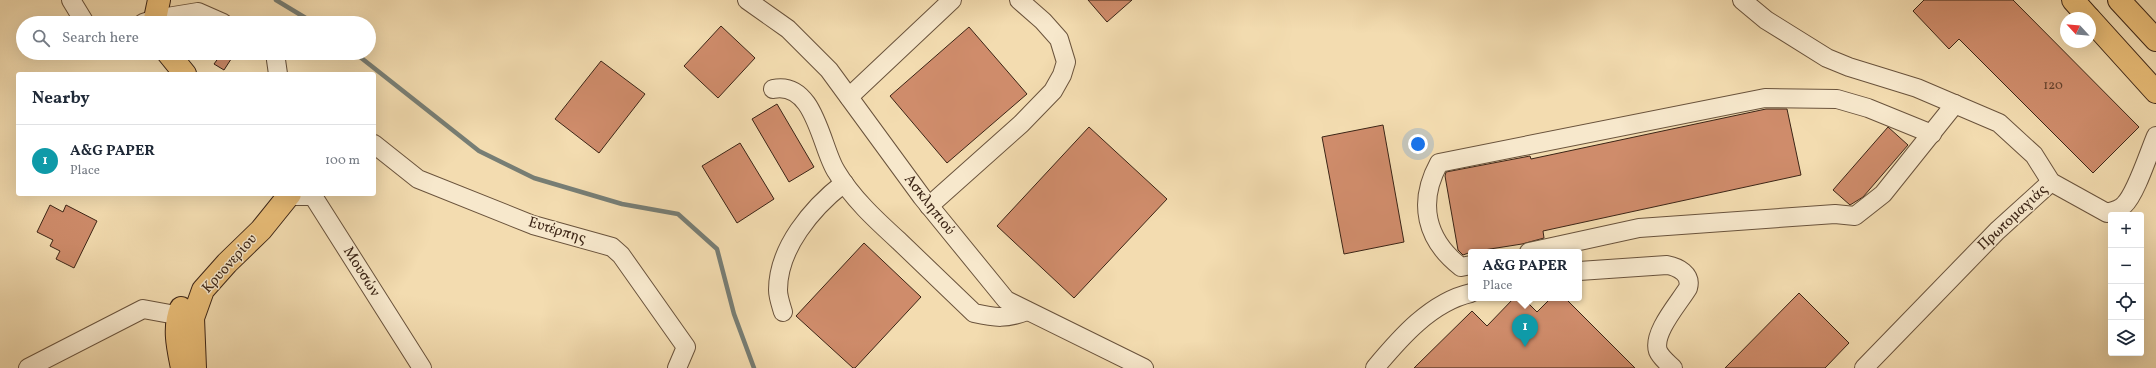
<!DOCTYPE html>
<meta charset="utf-8">
<style>
body{margin:0;font-family:Vollkorn,serif;background:#f6f6f7;color:#1f2937}
.controls{position:absolute;right:12px;bottom:12px;display:grid;overflow:hidden;border-radius:4px;box-shadow:0 4px 16px #0002}
.controls button{width:36px;height:36px;display:grid;place-items:center;padding:0;border:0;border-bottom:1px solid #e0e1e3;background:#fff;color:#1f2937;font:20px sans-serif}
.compass{position:absolute;left:2060px;top:12px;width:36px;height:36px;border-radius:50%;background:#fff;box-shadow:0 4px 16px #0002;rotate:296deg}
.you{position:absolute;left:1418px;top:144px;width:14px;height:14px;margin:-10px;border:3px solid #fff;border-radius:50%;background:#1a73e8;box-shadow:0 0 0 6px #1a73e833}
.badge{display:grid;place-items:center;width:26px;height:26px;border-radius:50%;background:#b45309;color:#fff;font-size:13px;font-weight:700}
.pin{position:absolute;translate:-50% -33px;filter:drop-shadow(0 1px 2px #0008)}
.pin::after{content:'';position:absolute;top:21px;width:14px;height:12px;background:inherit;clip-path:polygon(0 0,100% 0,50% 100%)}
.popup{position:absolute;left:1468px;top:249px;width:114px;height:52px;box-sizing:border-box;display:grid;place-content:center;border-radius:4px;background:#fff;filter:drop-shadow(0 1px 3px #0005);font-size:13px;white-space:nowrap;color:#747a83}
.popup b{font-size:15px;color:#1f2937}
.popup::after{content:'';position:absolute;left:50%;top:100%;margin-left:-8px;border:8px solid transparent;border-top-color:#fff}
.list{margin:0;padding:0;list-style:none}
h2{display:flex;justify-content:space-between;align-items:center;height:52px;margin:0;padding:0 16px;font-size:17px}
h2 small{font-size:13px;font-weight:400;color:#747a83}
.list li{display:grid;grid-template-columns:26px 1fr auto;gap:12px;align-items:center;box-sizing:border-box;height:72px;padding:0 16px;border-top:1px solid #e0e1e3}
.list b{display:block;font-size:15px;white-space:nowrap}
.list p{margin:0;font-size:13px;white-space:nowrap;color:#747a83}
.list em{font-size:13px;font-style:normal;color:#747a83}
.icon{flex:none;width:22px;height:22px;fill:none;stroke:currentColor;stroke-width:2;stroke-linecap:round;stroke-linejoin:round}
.map{position:relative;flex:none;width:2156px;height:368px;overflow:hidden}
.search{position:absolute;background:#fff;box-shadow:0 4px 16px #0002;left:16px;top:16px;width:360px;height:44px;display:flex;align-items:center;gap:10px;box-sizing:border-box;padding:0 14px;border-radius:22px;color:#747a83;font-size:15px}
.panel{position:absolute;background:#fff;box-shadow:0 4px 16px #0002;left:16px;top:72px;width:360px;height:124px;border-radius:4px}
.map>svg:first-child{display:block}
</style>
<div class="map">
<svg width="2156" height="368" viewBox="0 0 2156 368">
<rect width="100%" height="100%" fill="#f3dcb0"/>
<filter id="stains"><feTurbulence type="fractalNoise" baseFrequency=".005" numOctaves="4"/><feColorMatrix values="0 0 0 0 .2 0 0 0 0 .09 0 0 0 0 .02 0 0 0 .5 -.17"/></filter>
<radialGradient id="worn" r=".72"><stop offset=".6" stop-color="#630" stop-opacity="0"/><stop offset="1" stop-color="#630" stop-opacity=".3"/></radialGradient>
<g fill="none" stroke-linecap="round" stroke-linejoin="round">
<g stroke="#777e75" stroke-width="4.5">
<path d="M276,0L314,23"/>
<path d="M355,53L479,151L534,178L622,204L678,214L717,249L734,314L754,368"/>
</g>
</g>
<g fill="#cf8c6b" stroke="#3c2516">
<path d="M1088,0H1132L1107,22Z"/>
<path d="M1924,0H2013L2139,127L2093,173L1959,39L1949,49L1913,11Z"/>
<path d="M721,26L755,58L718,98L684,66Z"/>
<path d="M969,27L1027,94L947,163L890,96Z"/>
<path d="M222,53H235L224,70L214,64Z"/>
<path d="M601,61L645,94L599,153L555,119Z"/>
<path d="M777,104L814,167L789,182L752,119Z"/>
<path d="M1766,109H1787L1801,175L1543,231L1544,238L1522,244L1471,252L1463,255L1458,250L1445,176L1446,172L1530,156L1531,159Z"/>
<path d="M1383,125L1404,242L1344,254L1322,137Z"/>
<path d="M1089,127L1167,199L1074,298L997,226Z"/>
<path d="M1888,127L1908,145L1863,197L1850,205L1833,190Z"/>
<path d="M740,143L774,199L737,223L702,166Z"/>
<path d="M50,205L63,212L66,205L97,221L74,268L56,259L60,251L50,246L53,240L37,232Z"/>
<path d="M864,243L921,297L855,368H853L796,316Z"/>
<path d="M1799,293L1849,343L1825,368H1725Z"/>
<path d="M1514,298H1523L1537,312L1551,298H1565L1635,368H1414L1472,311L1487,326Z"/>
</g>
<g fill="none" stroke-linecap="round" stroke-linejoin="round">
<defs>
<g id="minor">
<path d="M71,0L85,23"/>
<path d="M747,0L788,29L829,70L922,197L1006,300L1144,368"/>
<path d="M1742,0L1766,20L1827,58L1849,67L1917,88L1999,123L2034,155L2051,182L2107,213C2113,211 2119,210 2124,205C2136,194 2149,152 2156,136"/>
<path d="M143,23L155,19L198,12L223,23"/>
<path d="M275,53L278,74"/>
<path d="M773,89C815,80 821,148 836,171C852,198 876,220 899,241C924,265 949,289 974,313C996,318 1006,319 1027,311"/>
<path d="M849,97L952,0"/>
<path d="M374,144L418,179L533,225L612,247L621,255L686,347L677,368"/>
<path d="M289,196H313L422,368"/>
<path d="M929,206L1021,124L1053,91L1062,75L1066,62L1059,39L1043,21L1019,0"/>
<path d="M1529,252L1639,228L1835,214L1855,216L1883,194L1955,104"/>
<path d="M1471,265L1461,267C1426,240 1417,203 1439,163L1765,98L1837,99L1868,108L1932,134"/>
<path d="M1579,271L1667,265C1678,267 1692,274 1688,288C1679,303 1652,333 1658,351C1661,358 1668,363 1673,368"/>
<path d="M783,312C781,305 778,297 778,290C778,248 812,208 844,183"/>
<path d="M28,368L143,309L192,318"/>
<path d="M1375,368C1400,338 1431,302 1471,293"/>
<path d="M1864,368L1997,231L2051,182"/>
</g>
<g id="major">
<path d="M2073,0L2089,18"/>
<path d="M2090,19L2156,92"/>
<path d="M156,23L155,19L159,0"/>
<path d="M168,53L185,74"/>
<path d="M181,308C173,328 178,348 182,368"/>
<path d="M195,368L193,318L203,290L227,263L261,230L290,194"/>
</g>
<path id="highway" d="M2119,0L2156,40"/>
</defs>
<use href="#minor" stroke="#6a533c" stroke-width="20"/>
<use href="#major" stroke="#3c2516" stroke-width="24"/>
<use href="#highway" stroke="#3c2516" stroke-width="24"/>
<use href="#minor" stroke="#f7e8cc" stroke-width="18"/>
<use href="#major" stroke="#eabe78" stroke-width="22"/>
<use href="#highway" stroke="#eabe78" stroke-width="22"/>
</g>
<g text-anchor="middle" dominant-baseline="central" stroke-width="3" stroke-linejoin="round" paint-order="stroke">
<g font-size="13" fill="#613f2b">
<text x="2053" y="86">120</text>
</g>
<g font-size="15" fill="#3c2516" stroke="#f7e8cc">
<text transform="translate(929 205) rotate(52)">Ασκληπιού</text>
<text transform="translate(2013 218) rotate(-43)">Πρωτομαγιάς</text>
<text transform="translate(557 231) rotate(17)">Ευτέρπης</text>
<text transform="translate(230 264) rotate(-48)">Κρυονερίου</text>
<text transform="translate(361 272) rotate(58)">Μουσών</text>
</g>
</g>
<rect width="100%" height="100%" filter="url(#stains)"/>
<rect width="100%" height="100%" fill="url(#worn)"/>
</svg>
<div class="controls">
<button>+</button>
<button>−</button>
<button><svg class="icon" aria-label="locate" viewBox="0 0 24 24"><circle cx="12" cy="12" r="6"/><path d="M12 2v4M12 18v4M2 12h4M18 12h4"/></svg></button>
<button><svg class="icon" aria-label="layers" viewBox="0 0 24 24"><path d="M12 4l9 5-9 5-9-5zM3 14l9 5 9-5"/></svg></button>
</div>
<svg class="compass" viewBox="-18 -18 36 36"><path d="M0-13l5 13h-10z" fill="#e53935"/><path d="M0 13l5-13h-10z" fill="#747a83"/></svg>
<div class="you"></div>
<div class="pin badge" style="left:1525px;top:347px;background:#0f9aa8">1</div>
<div class="popup"><b>A&amp;G PAPER</b>Place</div>
<div class="search"><svg class="icon" aria-label="search" viewBox="0 0 24 24"><circle cx="10" cy="10" r="6"/><path d="M15 15l6 6"/></svg>Search here</div>
<section class="panel">
<h2>Nearby<small></small></h2>
<ul class="list">
<li><span class="badge" style="background:#0f9aa8">1</span><div><b>A&amp;G PAPER</b><p>Place</p></div><em>100 m</em></li>
</ul>
</section>
</div>
